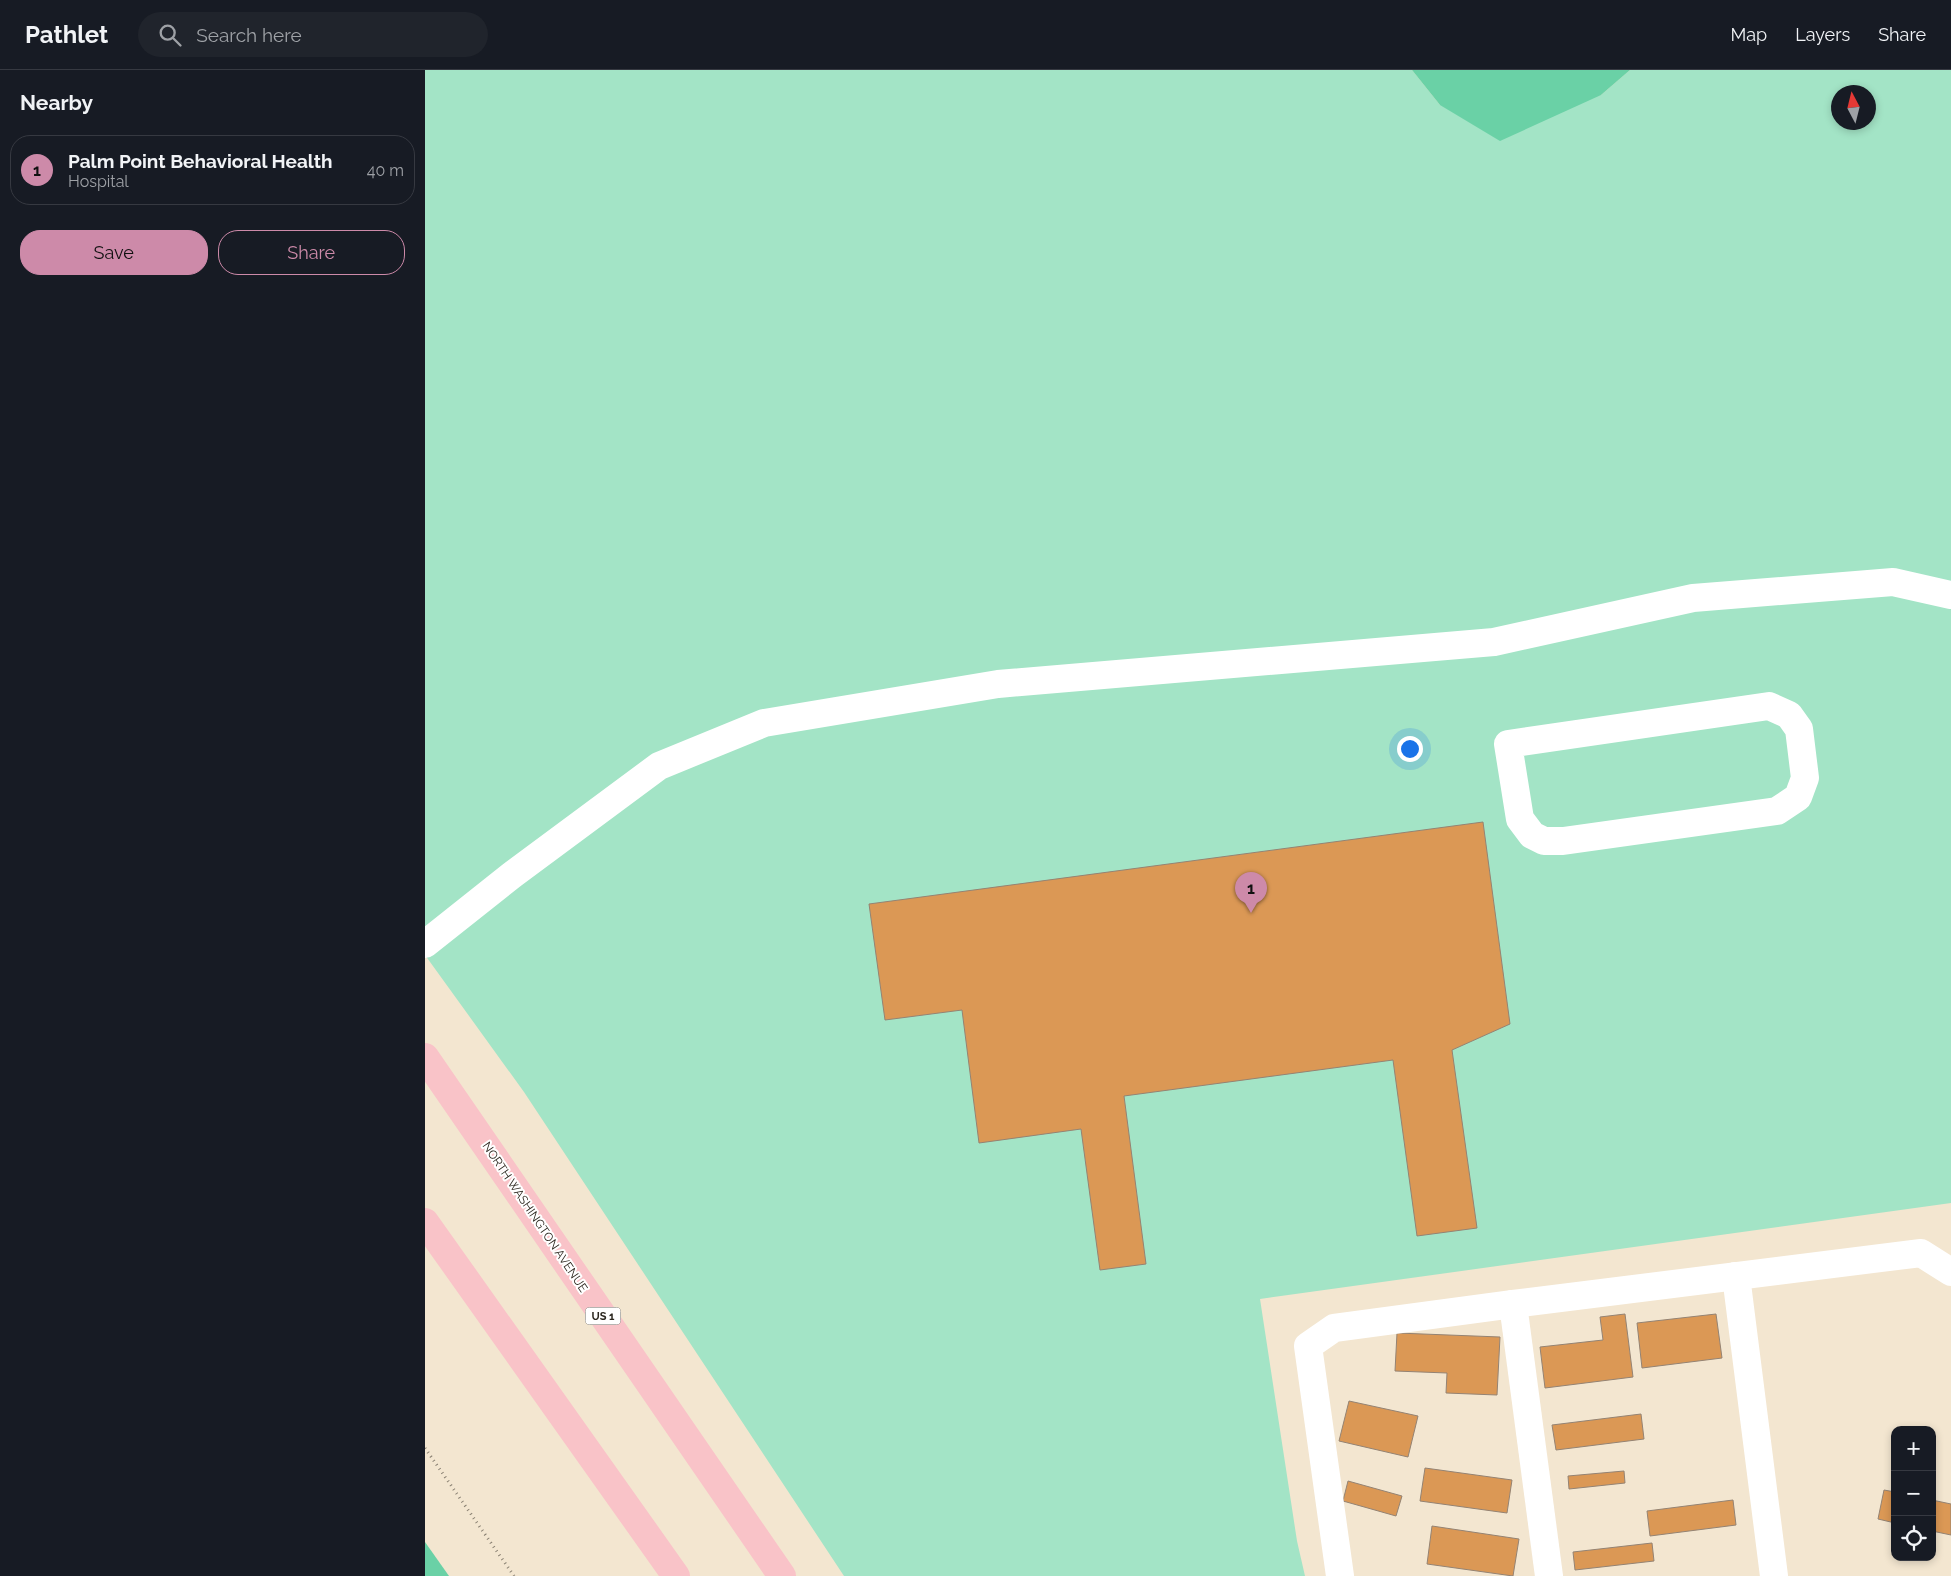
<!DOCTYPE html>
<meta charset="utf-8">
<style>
body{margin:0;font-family:Raleway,sans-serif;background:#20242c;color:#f1f3f6}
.controls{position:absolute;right:15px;bottom:15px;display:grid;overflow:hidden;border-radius:10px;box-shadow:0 2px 8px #0003}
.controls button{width:45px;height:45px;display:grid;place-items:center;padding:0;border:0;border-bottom:1px solid #363941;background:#171b24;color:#f1f3f6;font:25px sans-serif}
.compass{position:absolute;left:1406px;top:15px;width:45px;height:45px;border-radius:50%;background:#171b24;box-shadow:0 2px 8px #0003;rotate:353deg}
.you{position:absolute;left:984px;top:678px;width:18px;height:18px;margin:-12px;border:4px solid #fff;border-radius:50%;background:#1a73e8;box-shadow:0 0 0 8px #1a73e833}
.badge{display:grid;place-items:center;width:32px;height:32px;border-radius:50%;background:#cd8aa9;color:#111;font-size:16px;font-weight:700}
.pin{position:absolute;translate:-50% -41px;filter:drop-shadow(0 1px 2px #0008)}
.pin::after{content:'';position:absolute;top:26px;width:18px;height:15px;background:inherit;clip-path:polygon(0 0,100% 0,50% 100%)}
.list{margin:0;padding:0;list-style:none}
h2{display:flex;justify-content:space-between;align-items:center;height:65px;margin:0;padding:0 20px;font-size:21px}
h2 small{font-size:16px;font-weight:400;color:#9ea1a6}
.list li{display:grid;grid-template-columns:32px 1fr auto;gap:15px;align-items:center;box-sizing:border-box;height:70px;margin:0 10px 10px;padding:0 10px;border:1px solid #363941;border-radius:20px}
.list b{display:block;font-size:19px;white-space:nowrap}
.list p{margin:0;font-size:16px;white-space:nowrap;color:#9ea1a6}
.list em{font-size:16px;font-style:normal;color:#9ea1a6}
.actions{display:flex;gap:10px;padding:15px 20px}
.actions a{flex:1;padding:11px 0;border:1px solid #cd8aa9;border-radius:20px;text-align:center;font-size:18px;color:#cd8aa9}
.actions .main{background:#cd8aa9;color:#111}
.icon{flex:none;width:28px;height:28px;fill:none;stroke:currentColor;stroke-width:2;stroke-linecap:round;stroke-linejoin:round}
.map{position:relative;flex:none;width:1526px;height:1506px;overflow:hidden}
header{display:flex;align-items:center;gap:30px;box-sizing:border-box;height:70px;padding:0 25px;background:#171b24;border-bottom:1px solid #363941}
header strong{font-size:24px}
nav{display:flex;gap:28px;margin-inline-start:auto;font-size:18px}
.search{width:350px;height:45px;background:#20242c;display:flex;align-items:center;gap:12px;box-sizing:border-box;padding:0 18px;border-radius:28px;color:#9ea1a6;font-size:19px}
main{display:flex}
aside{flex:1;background:#171b24}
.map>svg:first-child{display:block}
</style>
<header>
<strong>Pathlet</strong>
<div class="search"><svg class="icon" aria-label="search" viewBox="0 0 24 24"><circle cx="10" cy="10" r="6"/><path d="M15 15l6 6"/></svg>Search here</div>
<nav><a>Map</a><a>Layers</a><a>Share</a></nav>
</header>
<main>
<aside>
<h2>Nearby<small></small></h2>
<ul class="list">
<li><span class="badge">1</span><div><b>Palm Point Behavioral Health</b><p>Hospital</p></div><em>40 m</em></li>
</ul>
<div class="actions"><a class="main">Save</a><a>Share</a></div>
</aside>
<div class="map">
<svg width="1526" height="1506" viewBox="0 0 1526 1506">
<rect width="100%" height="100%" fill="#f3e6d0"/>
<path fill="#a3e4c6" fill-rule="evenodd" d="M0,0H987L1015,35L1176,25L1205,0H1526V1133L835,1229L872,1471L880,1506H419L99,1022L0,885ZM1414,22H1444V52H1414Z"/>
<g fill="#6ad1a6">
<path d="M987,0H1205L1176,25L1075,71L1015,35Z"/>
<path d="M0,1472L24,1506H0Z"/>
</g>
<g fill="#db9855" stroke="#948373">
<path d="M1058,752L1085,954L1027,980L1052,1158L992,1166L968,990L699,1026L721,1194L675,1200L656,1059L554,1073L537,940L460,950L444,834Z"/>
<path d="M1200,1244L1208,1307L1120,1318L1115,1277L1178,1270L1175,1247Z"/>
<path d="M1291,1244L1297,1288L1217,1298L1212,1253Z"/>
<path d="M972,1263L1075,1267L1072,1325L1021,1323L1022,1303L970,1301Z"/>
<path d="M924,1331L993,1346L983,1387L914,1371Z"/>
<path d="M1216,1344L1219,1369L1131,1380L1127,1355Z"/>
<path d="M1000,1398L1087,1410L1082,1443L995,1431Z"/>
<path d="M1199,1401L1200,1413L1144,1419L1143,1406Z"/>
<path d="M923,1411L977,1426L971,1446L918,1431Z"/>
<path d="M1459,1420L1470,1422V1453L1453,1449Z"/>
<path d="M1308,1430L1311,1455L1225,1466L1222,1441Z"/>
<path d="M1507,1430L1526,1434V1465L1507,1461Z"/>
<path d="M1007,1456L1094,1469L1088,1506L1002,1494Z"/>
<path d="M1227,1473L1229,1491L1150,1500L1148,1482Z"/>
</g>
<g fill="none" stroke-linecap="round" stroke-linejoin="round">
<path stroke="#898072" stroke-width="3" stroke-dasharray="1 4" stroke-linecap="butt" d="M0,1378L89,1506"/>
<g stroke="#fff" stroke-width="28">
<path d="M1344,636L1364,645L1374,659L1380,708L1373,727L1352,741L1138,771H1119L1107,765L1095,749L1083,674Z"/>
<path d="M0,874L87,805L234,696L339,653L573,614L1069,572L1268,528L1468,512L1526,525"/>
<path d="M1311,1206L1349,1506"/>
<path d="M1088,1234L1124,1506"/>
<path d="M915,1506L883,1276L909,1258L1088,1234L1496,1183L1526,1202"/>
</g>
<g stroke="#f9c3c8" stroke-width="28">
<path d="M0,987L357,1506"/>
<path d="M0,1152L251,1506"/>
</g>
</g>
<g text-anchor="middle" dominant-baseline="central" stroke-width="4" stroke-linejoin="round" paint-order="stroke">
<rect fill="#fff" stroke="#6b6862" stroke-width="1" x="160.5" y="1237.5" width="35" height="17" rx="4"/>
<g font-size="11" font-weight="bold" fill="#2c271f">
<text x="178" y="1246">US 1</text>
</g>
<g font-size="12" fill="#2c271f" stroke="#fff">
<text transform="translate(110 1147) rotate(56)">NORTH WASHINGTON AVENUE</text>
</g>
</g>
</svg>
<div class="controls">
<button>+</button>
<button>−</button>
<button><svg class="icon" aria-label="locate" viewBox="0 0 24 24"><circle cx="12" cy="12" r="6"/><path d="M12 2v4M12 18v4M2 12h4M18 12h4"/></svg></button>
</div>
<svg class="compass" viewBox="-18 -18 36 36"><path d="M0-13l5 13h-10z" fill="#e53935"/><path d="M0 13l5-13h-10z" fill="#9ea1a6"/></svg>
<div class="you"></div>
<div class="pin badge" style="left:826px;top:843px">1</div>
</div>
</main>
